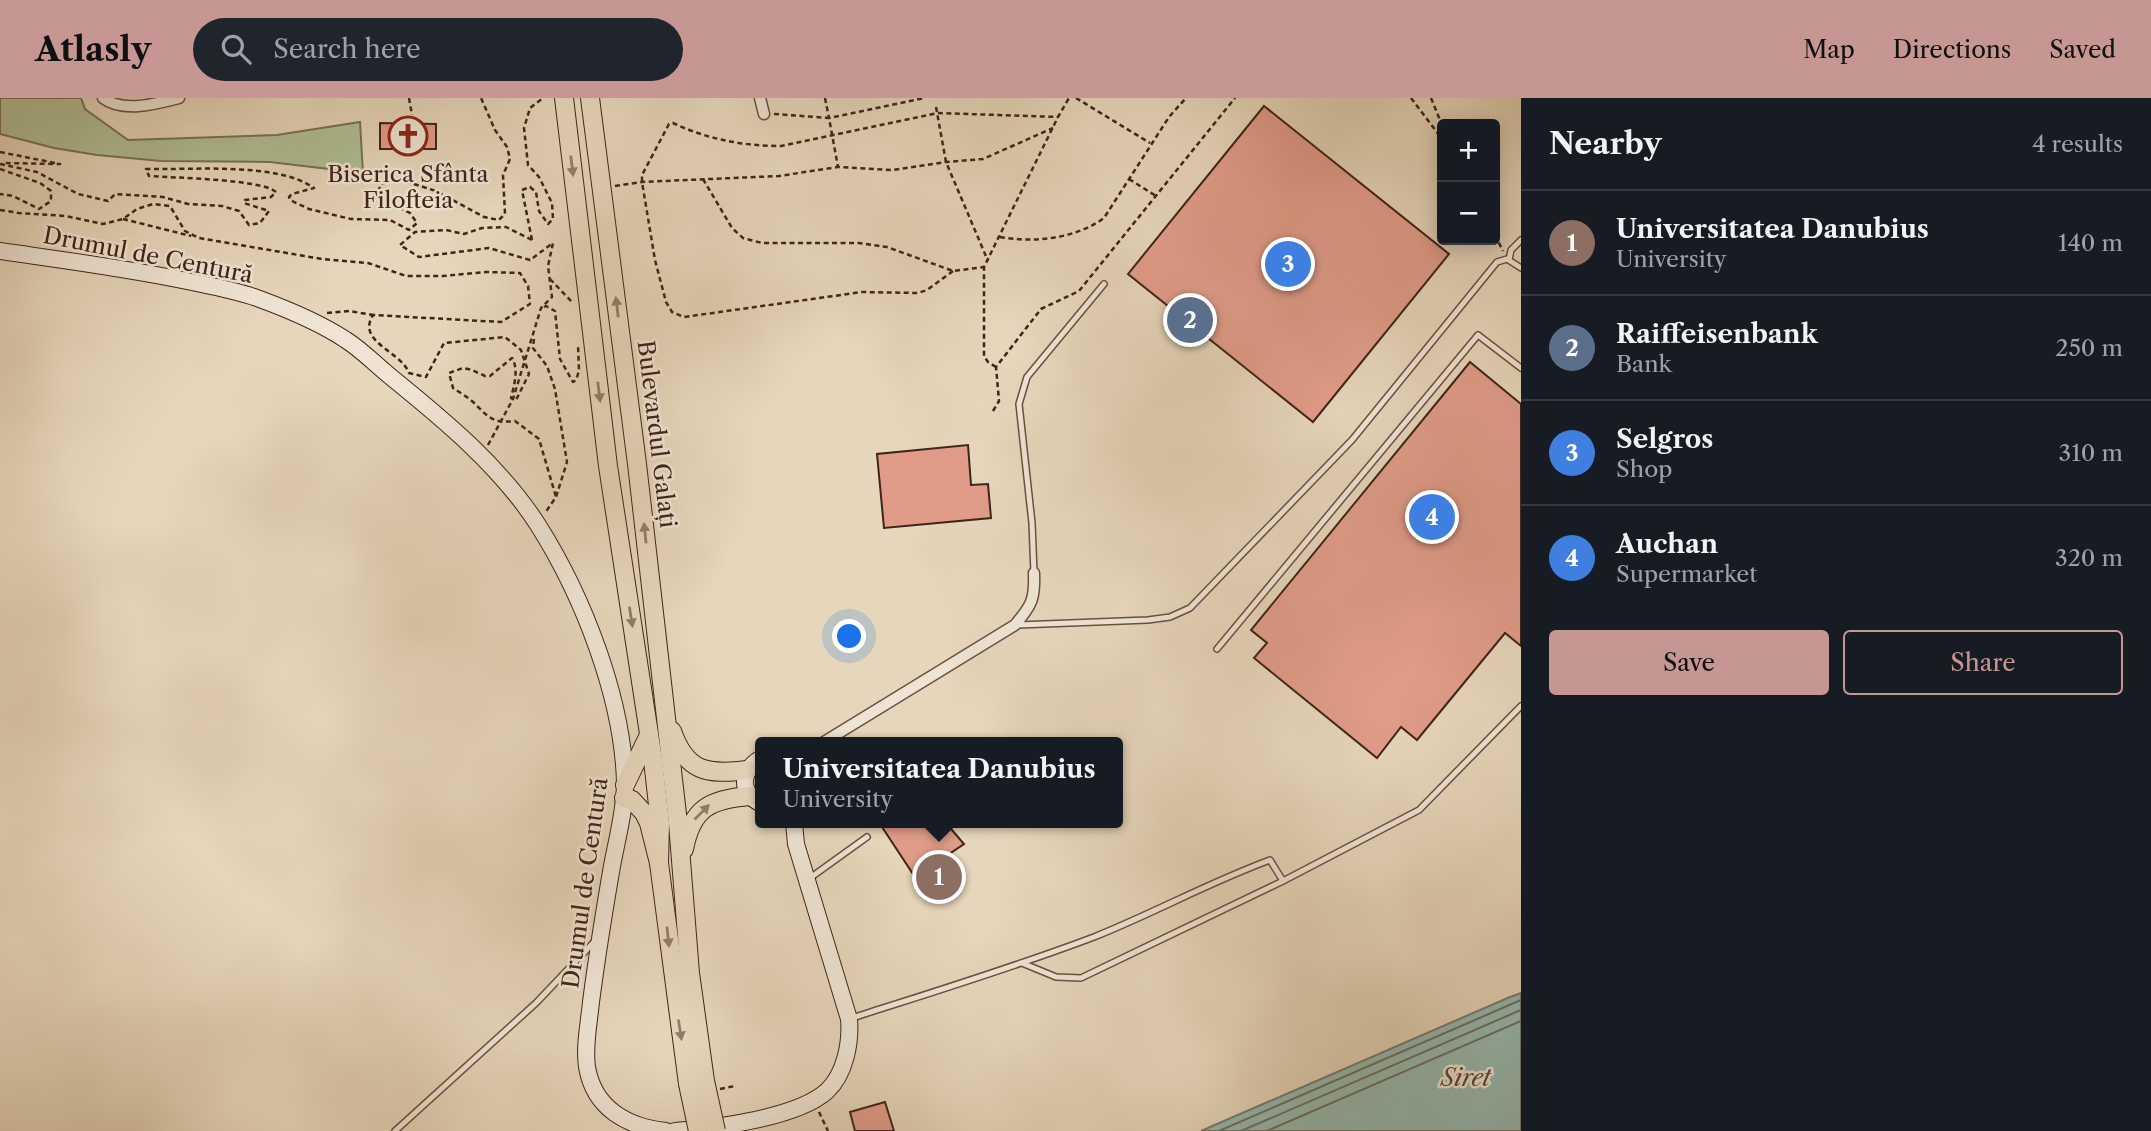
<!DOCTYPE html>
<meta charset="utf-8">
<style>
body{margin:0;font-family:"Libre Caslon Text",serif;background:#20242c;color:#f1f3f6}
.controls{position:absolute;right:21px;top:21px;display:grid;overflow:hidden;border-radius:7px;box-shadow:0 4px 18px #0003}
.controls button{width:63px;height:63px;display:grid;place-items:center;padding:0;border:0;border-bottom:2px solid #363941;background:#171b24;color:#f1f3f6;font:35px sans-serif}
.you{position:absolute;left:850px;top:539px;width:24px;height:24px;margin:-18px;border:5px solid #fff;border-radius:50%;background:#1a73e8;box-shadow:0 0 0 10px #1a73e833}
.badge{display:grid;place-items:center;width:46px;height:46px;border-radius:50%;background:#c59692;color:#fff;font-size:23px;font-weight:700}
.pin{position:absolute;translate:-50% -50%;border:4px solid #fff;box-shadow:0 2px 7px #0006}
.popup{position:absolute;left:755px;top:639px;width:368px;height:91px;box-sizing:border-box;display:grid;place-content:center;border-radius:7px;background:#171b24;filter:drop-shadow(0 2px 5px #0005);font-size:23px;white-space:nowrap;color:#9ea1a6}
.popup b{font-size:26px;color:#f1f3f6}
.popup::after{content:'';position:absolute;left:50%;top:100%;margin-left:-14px;border:14px solid transparent;border-top-color:#171b24}
.list{margin:0;padding:0;list-style:none}
h2{display:flex;justify-content:space-between;align-items:center;height:91px;margin:0;padding:0 28px;font-size:30px}
h2 small{font-size:23px;font-weight:400;color:#9ea1a6}
.list li{display:grid;grid-template-columns:46px 1fr auto;gap:21px;align-items:center;box-sizing:border-box;height:105px;padding:0 28px;border-top:2px solid #363941}
.list b{display:block;font-size:26px;white-space:nowrap}
.list p{margin:0;font-size:23px;white-space:nowrap;color:#9ea1a6}
.list em{font-size:23px;font-style:normal;color:#9ea1a6}
.actions{display:flex;gap:14px;padding:21px 28px}
.actions a{flex:1;padding:16px 0;border:2px solid #c59692;border-radius:7px;text-align:center;font-size:24px;color:#c59692}
.actions .main{background:#c59692;color:#111}
.icon{flex:none;width:38px;height:38px;fill:none;stroke:currentColor;stroke-width:2;stroke-linecap:round;stroke-linejoin:round}
.map{position:relative;flex:none;width:1521px;height:1033px;overflow:hidden}
header{display:flex;align-items:center;gap:42px;box-sizing:border-box;height:98px;padding:0 35px;background:#c59692;color:#111}
header strong{font-size:33px}
nav{display:flex;gap:38px;margin-inline-start:auto;font-size:24px}
.search{width:490px;height:63px;background:#20242c;display:flex;align-items:center;gap:18px;box-sizing:border-box;padding:0 24px;border-radius:38px;color:#9ea1a6;font-size:26px}
main{display:flex}
aside{flex:1;background:#171b24}
.map>svg:first-child{display:block}
</style>
<header>
<strong>Atlasly</strong>
<div class="search"><svg class="icon" aria-label="search" viewBox="0 0 24 24"><circle cx="10" cy="10" r="6"/><path d="M15 15l6 6"/></svg>Search here</div>
<nav><a>Map</a><a>Directions</a><a>Saved</a></nav>
</header>
<main>
<div class="map">
<svg width="1521" height="1033" viewBox="0 0 1521 1033">
<rect width="100%" height="100%" fill="#e6d6bb"/>
<filter id="stains"><feTurbulence type="fractalNoise" baseFrequency=".00286" numOctaves="4"/><feColorMatrix values="0 0 0 0 .2 0 0 0 0 .09 0 0 0 0 .02 0 0 0 .5 -.17"/></filter>
<radialGradient id="worn" r=".72"><stop offset=".6" stop-color="#630" stop-opacity="0"/><stop offset="1" stop-color="#630" stop-opacity=".3"/></radialGradient>
<path fill="#b0bf94" stroke="#787256" stroke-width="2" d="M0,0H81L85,11L128,42L277,37L360,24L363,75L270,64L161,63L97,57L54,50L0,36Z"/>
<path fill="#96b9af" stroke="#737d73" stroke-width="2" d="M1521,895V1033H1201L1510,899Z"/>
<g fill="none" stroke-linecap="round" stroke-linejoin="round">
<g stroke="#6a6e64" stroke-width="2">
<path d="M1219,1033L1521,902"/>
<path d="M1241,1033L1521,912"/>
<path d="M1267,1033L1521,923"/>
</g>
</g>
<g fill="#e19c89" stroke="#3f2418" stroke-width="2">
<path d="M1264,8L1449,156L1313,324L1128,176Z"/>
<path d="M380,25L436,26V51H380Z"/>
<path d="M1470,264L1521,306V548L1505,535L1417,642L1401,629L1377,660L1254,560L1267,545L1251,532Z"/>
<path d="M968,347L971,387L988,386L991,420L884,430L877,356Z"/>
<path d="M890,725H946L964,746L915,779L882,729Z"/>
<path d="M885,1004L894,1033H855L850,1014Z"/>
</g>
<g fill="none" stroke-linecap="round" stroke-linejoin="round">
<defs>
<g id="lane">
<path d="M1509,162L1511,152L1521,142"/>
<path d="M1034,475L1032,425L1019,306L1027,279L1104,186"/>
<path d="M1018,527L1148,522L1170,519L1190,510L1352,342L1497,164L1507,161L1521,170"/>
<path d="M1217,551L1478,237L1521,270"/>
<path d="M810,780L867,739"/>
<path d="M1283,783L1419,712L1521,608"/>
<path d="M852,920C933,894 1015,869 1094,839C1154,815 1210,784 1270,762L1283,783L1081,880L1056,879L1022,865"/>
<path d="M395,1033L536,905L595,843"/>
</g>
<g id="street">
<path d="M103,0C123,15 156,6 179,0"/>
<path d="M760,0L764,16"/>
<path d="M824,644L1015,527C1032,507 1035,501 1034,475"/>
</g>
<g id="secondary">
<path d="M0,153C62,162 125,170 187,183C211,188 234,192 257,200C287,211 319,224 346,242C362,252 376,267 391,279C444,322 501,369 538,427C583,498 623,600 625,685C625,712 617,741 612,768C604,814 597,858 591,904C589,925 584,948 587,969C594,1011 628,1029 666,1033"/>
<path d="M760,661C741,672 739,695 760,705"/>
<path d="M675,1033C715,1030 797,1020 827,993C845,976 851,945 849,921L796,746L794,725"/>
</g>
<g id="primary">
<path d="M564,0L608,368L653,662L660,725L659,765"/>
<path d="M590,0L637,366L678,725L690,875L705,983"/>
<path d="M672,633C686,674 707,677 747,672"/>
<path d="M625,687L649,637"/>
<path d="M624,700L632,702L644,715L649,725L659,765L688,986"/>
<path d="M684,751C692,710 710,701 750,698"/>
</g>
</defs>
<use href="#lane" stroke="#695041" stroke-width="8"/>
<use href="#street" stroke="#695041" stroke-width="13"/>
<use href="#secondary" stroke="#3f2418" stroke-width="18"/>
<use href="#primary" stroke="#3f2418" stroke-width="20"/>
<g stroke="#3f2418" stroke-width="2.5" stroke-dasharray="5 3.5" stroke-linecap="butt">
<path d="M409,0L412,17"/>
<path d="M825,0L829,20L924,0"/>
<path d="M1076,0L1150,45"/>
<path d="M1411,0L1442,41"/>
<path d="M1431,0L1442,27"/>
<path d="M936,9L946,64L988,163"/>
<path d="M774,16L829,20L838,69"/>
<path d="M0,54L60,66L2,65"/>
<path d="M0,66L37,74L78,96L108,103L115,96L163,99L188,106L222,108L239,113L249,127L260,125L269,113L244,105L245,102L271,99L276,94C262,81 173,80 149,78L146,71C192,72 278,64 314,90L292,96L289,99L290,102L309,111L351,121L390,122L409,132L417,125L410,115L377,98L381,86L398,81L436,93L484,119L499,122L505,116L503,77L510,61L507,49L495,32L481,0"/>
<path d="M0,71L40,85L51,93V103L39,111L13,98L0,96"/>
<path d="M703,81L732,130L743,140L762,145H859L887,149L953,173L984,169"/>
<path d="M1129,81L1156,98"/>
<path d="M615,88L642,84L779,78L838,69L892,72L946,64L983,61L1053,30"/>
<path d="M0,112L19,115L66,118L103,126L123,121L137,111L153,106L170,108L185,133L199,140L322,161L368,165L406,178H443L486,174L520,175L528,188L530,206L501,224L373,217C356,244 401,253 409,275L426,279L444,245L505,239L521,252L529,276L516,302L511,300C514,288 519,271 512,260L490,278H485L472,272L463,270L449,275L453,290C459,294 466,298 472,303C488,318 491,326 515,323L539,341L556,399"/>
<path d="M123,121L191,138"/>
<path d="M1495,137L1503,153"/>
<path d="M1000,139C1034,145 1075,141 1104,120L1169,19L1186,0"/>
<path d="M532,142L522,92L530,89L536,94L539,113L548,126L553,121L552,105L539,79L528,67L524,30L530,10L543,0"/>
<path d="M953,173L927,192L918,195L862,194L684,219L672,214L666,204L655,162L642,84V77L669,26L673,25C707,41 743,48 781,48L938,15L1058,19"/>
<path d="M550,181L572,204"/>
<path d="M544,209L546,208L555,213L560,261L573,284L576,282L579,273L578,247"/>
<path d="M327,215L349,213L373,217"/>
<path d="M534,241L533,250L547,268L555,291L567,364L556,399L545,415"/>
<path d="M996,269L988,264L984,258V169L1058,19L1069,0"/>
<path d="M993,313L999,303L996,269L1041,211L1079,193L1235,0"/>
<path d="M488,347L513,301L541,210L552,199L548,168L553,145L530,162L489,150L419,159L400,147L415,134L446,132L464,136L482,130L506,129L532,142"/>
<path d="M720,991L735,988"/>
<path d="M819,1014L828,1033"/>
</g>
<use href="#lane" stroke="#efe4d3" stroke-width="5"/>
<use href="#street" stroke="#efe4d3" stroke-width="10"/>
<use href="#secondary" stroke="#efe4d3" stroke-width="16"/>
<use href="#primary" stroke="#e6d6bb" stroke-width="18"/>
<defs>
<g id="primary-bridge">
<path d="M705,983L716,1033"/>
<path d="M688,986L698,1033"/>
</g>
</defs>
<use href="#primary-bridge" stroke="#3f2418" stroke-width="20" stroke-linecap="butt"/>
<use href="#primary-bridge" stroke="#e6d6bb" stroke-width="18"/>
</g>
<defs><path id="oneway-solid" d="M-6-.8H1V-3.2L6.5 0L1 3.2V.8H-6Z" transform="scale(1.75)"/></defs>
<g fill="#927d6a">
<use href="#oneway-solid" transform="translate(572 68) rotate(83)"/>
<use href="#oneway-solid" transform="translate(617 209) rotate(-97)"/>
<use href="#oneway-solid" transform="translate(599 294) rotate(83)"/>
<use href="#oneway-solid" transform="translate(645 435) rotate(-96)"/>
<use href="#oneway-solid" transform="translate(631 519) rotate(81)"/>
<use href="#oneway-solid" transform="translate(702 714) rotate(-45)"/>
<use href="#oneway-solid" transform="translate(668 839) rotate(84)"/>
<use href="#oneway-solid" transform="translate(680 932) rotate(81)"/>
</g>
<defs>
<symbol id="church-ring" viewBox="-11 -11 22 22"><circle r="9.5" fill="#efe4d3" stroke="#8f2418" stroke-width="1.5"/><path d="M-1.2-6h2.4v3.5h3.3v2.4h-3.3V6h-2.4V-.1h-3.3v-2.4h3.3Z" fill="#8f2418"/></symbol>
</defs>
<g fill-rule="evenodd">
<use href="#church-ring" x="386" y="16" width="44" height="44"/>
</g>
<g text-anchor="middle" dominant-baseline="central" stroke-width="5" stroke-linejoin="round" paint-order="stroke">
<g font-size="23" fill="#3f2418" stroke="#efe4d3">
<text x="408" y="76">Biserica Sfânta<tspan x="408" dy="26">Filofteia</tspan></text>
</g>
<g font-size="23" fill="#3f2418" stroke="#efe4d3">
<text transform="translate(148 157) rotate(11)">Drumul de Centură</text>
<text transform="translate(657 336) rotate(83)">Bulevardul Galați</text>
<text transform="translate(585 785) rotate(-82)">Drumul de Centură</text>
</g>
<g font-size="24" font-style="italic" fill="#55493e" stroke="#efe4d3">
<text x="1466" y="979">Siret</text>
</g>
</g>
<rect width="100%" height="100%" filter="url(#stains)"/>
<rect width="100%" height="100%" fill="url(#worn)"/>
</svg>
<div class="controls">
<button>+</button>
<button>−</button>
</div>
<div class="you"></div>
<div class="pin badge" style="left:939px;top:779px;background:#8d6e63">1</div>
<div class="popup"><b>Universitatea Danubius</b>University</div>
<div class="pin badge" style="left:1190px;top:222px;background:#5c6f8a">2</div>
<div class="pin badge" style="left:1288px;top:166px;background:#3f7fe0">3</div>
<div class="pin badge" style="left:1432px;top:419px;background:#3f7fe0">4</div>
</div>
<aside>
<h2>Nearby<small>4 results</small></h2>
<ul class="list">
<li><span class="badge" style="background:#8d6e63">1</span><div><b>Universitatea Danubius</b><p>University</p></div><em>140 m</em></li>
<li><span class="badge" style="background:#5c6f8a">2</span><div><b>Raiffeisenbank</b><p>Bank</p></div><em>250 m</em></li>
<li><span class="badge" style="background:#3f7fe0">3</span><div><b>Selgros</b><p>Shop</p></div><em>310 m</em></li>
<li><span class="badge" style="background:#3f7fe0">4</span><div><b>Auchan</b><p>Supermarket</p></div><em>320 m</em></li>
</ul>
<div class="actions"><a class="main">Save</a><a>Share</a></div>
</aside>
</main>
